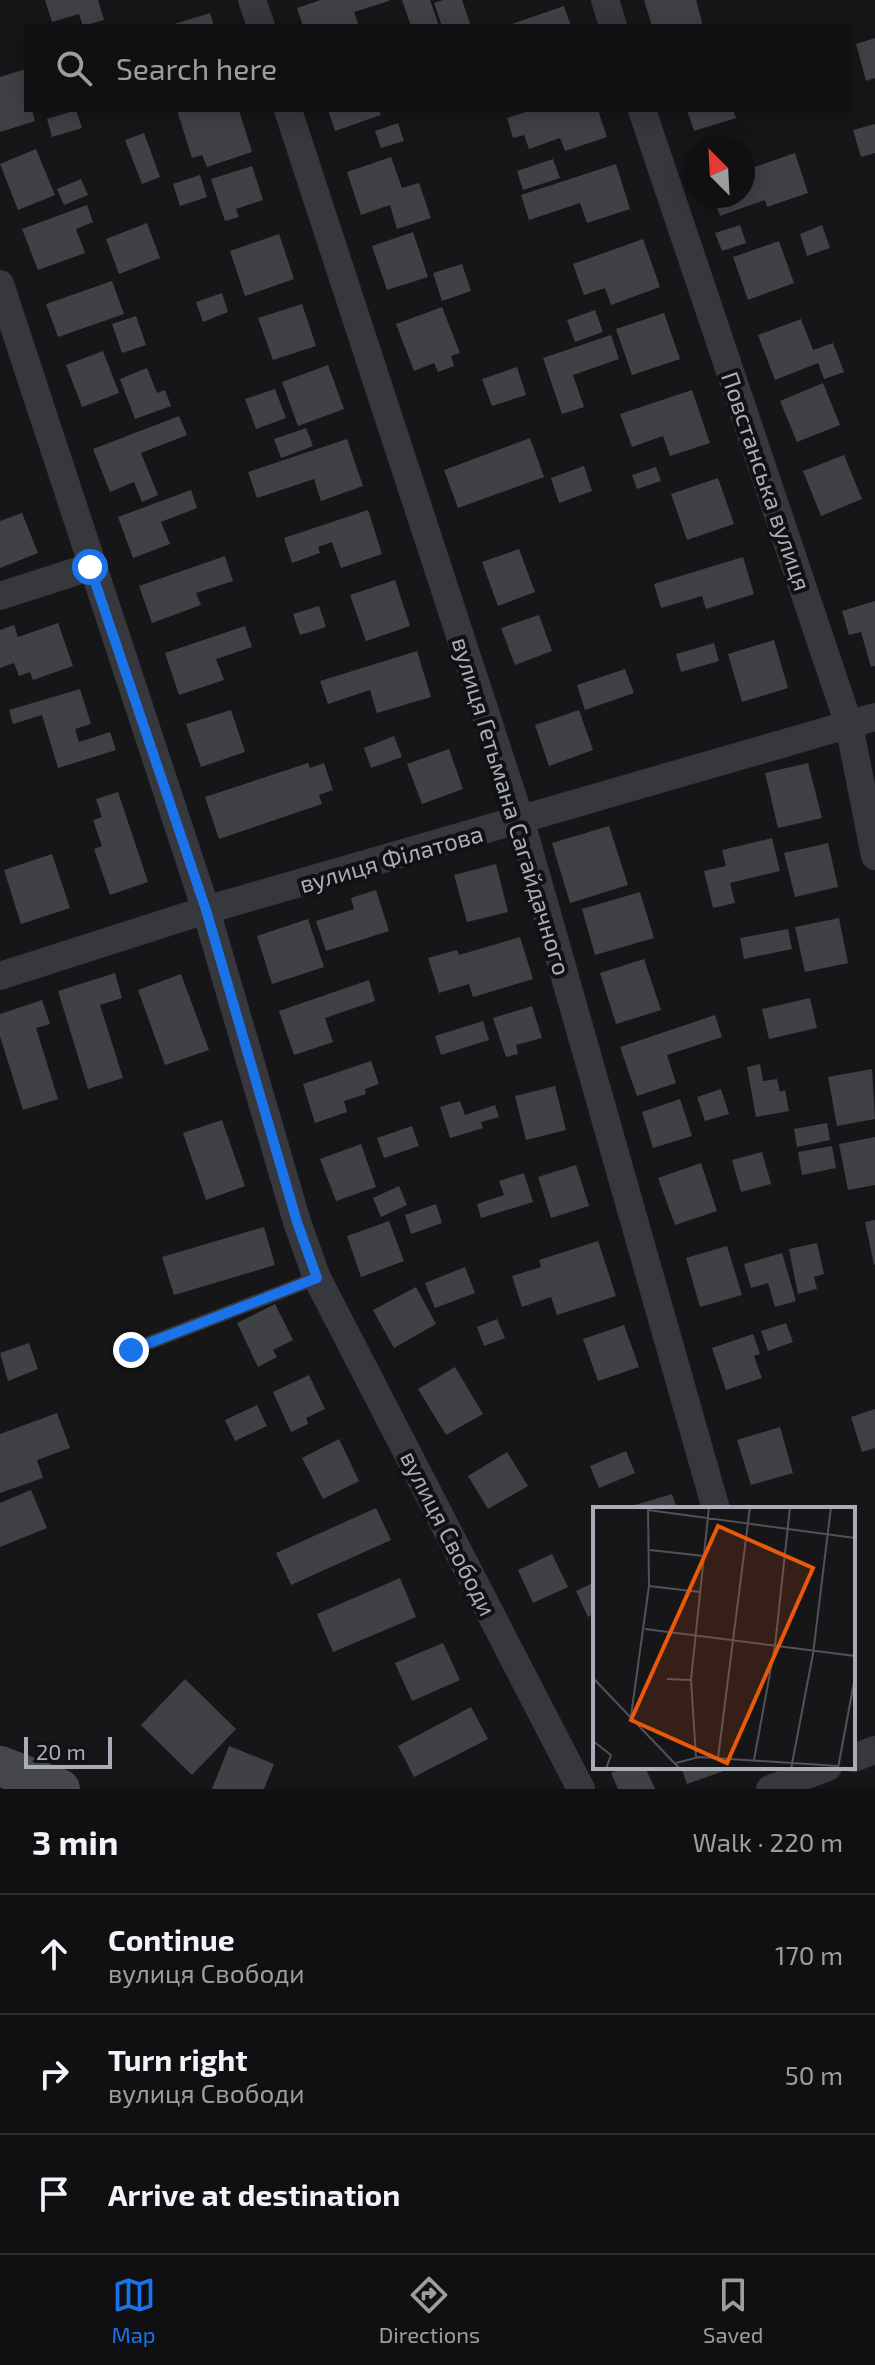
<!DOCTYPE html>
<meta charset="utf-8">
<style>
body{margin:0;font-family:"Exo 2",sans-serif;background:#19191b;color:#f1f3f6}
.compass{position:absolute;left:683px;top:136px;width:72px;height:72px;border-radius:50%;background:#101012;box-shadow:0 4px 20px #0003;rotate:336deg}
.scale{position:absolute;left:24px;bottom:20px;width:88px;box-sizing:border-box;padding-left:8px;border:4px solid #a8adb8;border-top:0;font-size:22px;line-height:28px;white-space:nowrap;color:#a8adb8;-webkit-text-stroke:6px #111113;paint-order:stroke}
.stop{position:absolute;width:24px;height:24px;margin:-18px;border:6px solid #1a73e8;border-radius:50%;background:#fff}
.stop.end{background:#1a73e8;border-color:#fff;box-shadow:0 2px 8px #0008}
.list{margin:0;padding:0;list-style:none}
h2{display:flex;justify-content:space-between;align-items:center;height:104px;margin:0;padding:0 32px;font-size:34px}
h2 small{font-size:26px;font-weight:400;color:#9c9d9f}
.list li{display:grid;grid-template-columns:52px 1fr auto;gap:24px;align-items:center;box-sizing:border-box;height:120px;padding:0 32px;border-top:2px solid #303032}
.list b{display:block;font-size:30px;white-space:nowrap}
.list p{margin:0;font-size:26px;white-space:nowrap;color:#9c9d9f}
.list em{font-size:26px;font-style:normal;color:#9c9d9f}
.icon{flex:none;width:44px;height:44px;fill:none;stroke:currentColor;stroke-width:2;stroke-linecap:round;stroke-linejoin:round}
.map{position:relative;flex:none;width:875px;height:1789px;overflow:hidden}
.search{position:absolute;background:#101012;box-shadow:0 4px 20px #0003;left:24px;right:24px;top:24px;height:88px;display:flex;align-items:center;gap:20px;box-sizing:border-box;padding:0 28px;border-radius:0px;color:#9c9d9f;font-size:30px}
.sheet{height:464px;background:#101012}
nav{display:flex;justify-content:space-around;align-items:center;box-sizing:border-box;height:112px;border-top:2px solid #303032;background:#101012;font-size:22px;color:#9c9d9f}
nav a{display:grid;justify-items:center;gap:4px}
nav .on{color:#1a73e8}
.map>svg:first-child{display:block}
</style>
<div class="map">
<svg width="875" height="1789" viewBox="0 0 875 1789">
<rect width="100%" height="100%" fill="#161618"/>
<g fill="#404145">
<path d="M45,0H98L104,20L83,26L79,14L52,22Z"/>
<path d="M321,0H389V1L354,12L359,26H303L297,8Z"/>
<path d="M402,0H430L439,26H411Z"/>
<path d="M443,0H462L471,26H442L434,3Z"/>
<path d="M644,0H696L703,26H652Z"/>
<path d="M564,6L571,26H506Z"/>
<path d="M210,13L214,26H171V25Z"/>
<path d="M875,38V78L866,81L856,44Z"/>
<path d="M26,69V110H32L35,121L0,132V77Z"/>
<path d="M76,110L82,128L52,137L47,119Z"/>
<path d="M177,110H239L252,152L207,167L202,155L192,158Z"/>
<path d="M328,110H379L381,115L335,131Z"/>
<path d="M531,110H598L607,137L565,151L560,138L529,149L524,135L513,138L507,118Z"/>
<path d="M687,110H733L736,118L694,131Z"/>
<path d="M398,123L404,141L381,148L375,131Z"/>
<path d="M875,124V153L861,157L853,130Z"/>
<path d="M144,133L160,177L142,184L125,140Z"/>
<path d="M36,149L55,195L18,210L0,164Z"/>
<path d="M795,153L808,193L767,207L765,200L720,216L713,196H743V171Z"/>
<path d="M391,157L402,188L419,183L431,218L397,229L390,205L361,215L347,172Z"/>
<path d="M553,159L560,178L523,190L517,171Z"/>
<path d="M616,164L630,209L587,223L580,203L529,220L521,195Z"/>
<path d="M252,166L263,200L236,209L239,217L225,221L211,179Z"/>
<path d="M200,175L207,197L180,206L173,184Z"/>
<path d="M81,179L88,195L64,205L57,189Z"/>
<path d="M87,205L93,222L76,229L85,253L38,270L22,229Z"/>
<path d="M147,223L160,258L119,274L106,239Z"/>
<path d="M740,225L746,243L722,251L715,233Z"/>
<path d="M822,225L830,248L807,256L800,234Z"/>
<path d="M413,232L428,277L387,290L372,246Z"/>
<path d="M279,234L294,279L245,296L230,251Z"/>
<path d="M643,239L660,287L611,305L605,288L584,295L573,264Z"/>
<path d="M779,241L794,283L748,300L733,257Z"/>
<path d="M462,264L471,291L442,301L433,273Z"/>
<path d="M112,281L124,314L58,337L46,304Z"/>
<path d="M222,293L228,312L203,322L196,302Z"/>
<path d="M302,304L316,346L273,360L258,318Z"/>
<path d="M442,307L460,353L451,356L454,366L438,372L434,363L414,371L396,324Z"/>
<path d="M595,310L603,332L575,342L567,320Z"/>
<path d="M664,313L680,359L632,375L616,329Z"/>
<path d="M136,316L146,345L122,353L112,324Z"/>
<path d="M801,319L813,350L833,343L844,372L824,379L818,363L775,380L758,335Z"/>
<path d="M611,335L619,359L573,375L584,407L562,414L543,358Z"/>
<path d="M103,351L119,393L82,407L66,365Z"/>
<path d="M328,365L344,409L298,426L282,382Z"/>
<path d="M517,367L526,395L492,406L482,379Z"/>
<path d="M147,368L157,393L165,390L171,406L135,419L120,379Z"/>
<path d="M823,383L840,425L797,442L780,401Z"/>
<path d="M275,389L286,418L256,429L245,399Z"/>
<path d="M692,390L710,443L670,456L663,436L632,447L620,414Z"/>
<path d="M179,416L187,435L141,453L158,495L142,502L134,482L110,492L93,449Z"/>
<path d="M306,428L313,446L281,458L274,439Z"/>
<path d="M530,438L544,477L458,508L444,470Z"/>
<path d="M347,439L363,486L321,501L314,479L257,498L248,472Z"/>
<path d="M844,455L862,499L821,516L803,471Z"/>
<path d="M584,466L592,491L559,503L551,478Z"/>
<path d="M656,467L661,481L637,489L632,475Z"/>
<path d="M718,478L734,524L687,540L671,494Z"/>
<path d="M191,490L197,508L161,522L170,544L133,558L118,517Z"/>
<path d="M368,510L382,554L341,568L332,542L318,547L320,553L292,563L284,538Z"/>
<path d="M22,513L38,553L0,568V521Z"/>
<path d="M519,549L535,592L498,606L482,562Z"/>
<path d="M225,556L233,581L196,593L201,605L152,623L139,586Z"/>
<path d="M743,557L754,594L706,609L702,596L661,608L654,584Z"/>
<path d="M395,580L410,626L366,641L350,595Z"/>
<path d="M875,601V666L871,667L861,632L849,635L842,611Z"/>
<path d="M319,606L326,627L300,635L293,614Z"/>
<path d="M539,615L552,651L515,665L501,628Z"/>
<path d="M58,623L73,666L33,680L30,672L19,676L14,663L0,668V630L14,625L18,637Z"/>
<path d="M245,626L252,647L216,659L224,680L179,695L165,653Z"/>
<path d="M774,640L788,688L742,702L728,654Z"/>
<path d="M714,643L719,661L681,672L676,654Z"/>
<path d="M417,651L431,697L377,713L370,690L328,704L320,681Z"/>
<path d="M625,669L634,693L585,710L577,685Z"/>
<path d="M80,689L91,724L75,729L79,742L110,732L116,750L58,768L42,715L13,724L9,710Z"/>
<path d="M231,710L245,752L201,767L186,724Z"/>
<path d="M579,710L593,750L549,766L535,725Z"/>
<path d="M394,736L402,757L371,768L364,748Z"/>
<path d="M449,749L463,789L422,804L407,764Z"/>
<path d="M308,763L310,768L324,763L333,790L319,795L322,804L219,839L205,797Z"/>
<path d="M808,763L822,818L778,828L765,773Z"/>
<path d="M118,792L148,882L110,895L94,849L102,846L93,820L102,817L96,799Z"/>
<path d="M609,826L628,885L570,903L552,843Z"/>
<path d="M772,838L780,871L730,883L735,903L713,908L704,871L726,866L722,850Z"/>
<path d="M828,843L838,887L795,897L784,853Z"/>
<path d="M52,854L70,908L21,924L4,870Z"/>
<path d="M496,864L508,912L467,922L454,875Z"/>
<path d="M376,890L389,931L326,951L316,921L354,909L351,898Z"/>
<path d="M640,892L654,938L595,955L582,909Z"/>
<path d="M839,918L848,963L805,972L795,927Z"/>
<path d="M308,919L324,967L272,984L257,936Z"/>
<path d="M788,929L792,949L744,959L740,938Z"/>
<path d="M520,937L533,979L473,997L469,984L439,993L428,958L457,950L459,955Z"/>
<path d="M644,959L661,1010L616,1024L600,973Z"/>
<path d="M115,973L122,998L100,1005L123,1078L88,1089L58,991Z"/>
<path d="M181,974L209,1050L165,1065L138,990Z"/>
<path d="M369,980L375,1001L325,1018L333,1042L294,1055L279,1011Z"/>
<path d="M810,998L817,1028L769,1039L762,1009Z"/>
<path d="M42,1000L50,1024L36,1028L58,1099L23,1110L0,1036V1014Z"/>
<path d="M532,1006L542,1038L516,1045L518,1054L506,1057L493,1018Z"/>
<path d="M715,1015L722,1037L667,1055L676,1083L637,1096L620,1047Z"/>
<path d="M483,1021L489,1040L441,1055L435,1036Z"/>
<path d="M371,1061L379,1084L365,1089L366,1094L344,1101L347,1112L315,1123L303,1084Z"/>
<path d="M760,1064L763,1081L777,1079L780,1092L785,1090L789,1111L756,1117L747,1067Z"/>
<path d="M872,1069L875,1119L837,1126L828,1077Z"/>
<path d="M555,1086L566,1130L526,1140L515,1096Z"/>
<path d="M721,1089L729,1114L705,1121L697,1097Z"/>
<path d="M680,1099L692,1136L653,1148L642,1112Z"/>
<path d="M460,1101L465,1115L495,1105L499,1117L481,1122L483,1128L450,1138L440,1107Z"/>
<path d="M222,1120L245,1186L206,1200L183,1133Z"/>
<path d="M827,1123L830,1140L797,1147L794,1129Z"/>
<path d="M412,1126L419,1146L384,1158L377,1138Z"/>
<path d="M875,1137V1185L848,1190L839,1144Z"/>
<path d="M361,1144L376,1187L336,1201L320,1159Z"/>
<path d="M832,1146L836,1168L802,1175L798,1152Z"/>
<path d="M762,1152L771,1184L741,1192L732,1160Z"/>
<path d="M701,1163L717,1211L675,1225L658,1178Z"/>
<path d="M576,1165L589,1206L551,1218L538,1177Z"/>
<path d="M524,1173L533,1202L481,1218L477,1204L504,1195L499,1181Z"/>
<path d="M399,1186L407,1205L381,1217L373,1198Z"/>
<path d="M436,1204L442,1223L411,1234L405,1215Z"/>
<path d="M875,1220V1264L874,1265L865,1222Z"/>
<path d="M389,1221L404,1261L361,1277L347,1236Z"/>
<path d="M264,1227L275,1265L174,1295L162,1257Z"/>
<path d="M598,1241L616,1296L557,1315L551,1297L522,1307L512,1276L541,1267L539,1260Z"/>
<path d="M817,1243L824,1274L814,1277L817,1289L798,1294L789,1249Z"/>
<path d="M727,1246L742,1295L700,1307L686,1258Z"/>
<path d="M782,1253L796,1301L775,1307L768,1283L751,1288L744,1264Z"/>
<path d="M465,1267L475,1293L435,1308L425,1283Z"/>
<path d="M416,1287L436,1324L394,1348L373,1310Z"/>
<path d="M275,1304L293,1340L273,1350L277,1357L258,1367L237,1323Z"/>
<path d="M497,1319L505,1338L484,1346L477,1327Z"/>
<path d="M786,1323L793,1342L768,1351L761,1331Z"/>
<path d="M624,1325L639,1367L598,1381L583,1339Z"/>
<path d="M753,1334L760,1354L754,1356L762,1378L726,1390L712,1348Z"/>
<path d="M29,1343L38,1369L8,1381L0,1353Z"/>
<path d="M455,1367L483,1414L446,1435L418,1389Z"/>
<path d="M309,1375L325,1409L306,1418L308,1424L291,1432L273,1392Z"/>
<path d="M257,1405L267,1426L235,1441L225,1420Z"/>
<path d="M875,1409V1448L862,1452L851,1417Z"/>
<path d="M57,1413L70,1448L37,1460L43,1478L0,1493V1434Z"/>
<path d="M780,1427L793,1473L751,1485L737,1440Z"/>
<path d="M339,1439L359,1481L323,1499L302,1458Z"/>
<path d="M626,1451L635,1473L599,1488L590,1466Z"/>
<path d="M507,1452L528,1486L488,1509L468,1476Z"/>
<path d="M31,1490L47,1528L0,1547V1503Z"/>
<path d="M672,1494L677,1509H636L635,1505Z"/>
<path d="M376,1508L391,1540L291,1585L276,1553Z"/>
<path d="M552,1554L568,1587L533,1603L518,1570Z"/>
<path d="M400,1578L416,1617L333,1652L317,1614Z"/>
<path d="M595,1582V1613L588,1617L576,1591Z"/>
<path d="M443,1643L460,1680L412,1701L395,1663Z"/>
<path d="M185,1679L236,1729L192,1775L141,1725Z"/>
<path d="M471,1707L488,1739L414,1777L398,1746Z"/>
<path d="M229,1746L274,1764L264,1789H212Z"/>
<path d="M624,1767H645L655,1789H618L611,1773Z"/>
<path d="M681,1767H735L687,1784Z"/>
</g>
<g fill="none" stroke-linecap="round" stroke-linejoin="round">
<path stroke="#37383d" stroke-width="14" d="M131,1350L317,1278"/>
<g stroke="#37383d" stroke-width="28">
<path d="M252,0L261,26"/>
<path d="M605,0L613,26"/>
<path d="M288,110L521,822L716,1509"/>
<path d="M642,110L849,725L875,856"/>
<path d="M0,284L206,910L297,1222L317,1278L581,1789"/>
<path d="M0,596L90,567"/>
<path d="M0,976L206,910L875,717"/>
<path d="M853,1758L875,1750"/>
<path d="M770,1789L828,1767"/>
</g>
<path stroke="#45474d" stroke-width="40" d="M0,1766L60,1789"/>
</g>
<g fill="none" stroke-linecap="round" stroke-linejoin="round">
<path stroke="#1a73e8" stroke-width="10" d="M90,567L206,910L297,1222L317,1278L131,1350"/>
</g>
<g text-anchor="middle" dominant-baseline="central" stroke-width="8" stroke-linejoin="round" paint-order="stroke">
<g font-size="24" fill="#a8adb8" stroke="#111113">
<text transform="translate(767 481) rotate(71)">Повстанська вулиця</text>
<text transform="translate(512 806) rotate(73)">вулиця Гетьмана Сагайдачного</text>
<text transform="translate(391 858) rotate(-16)">вулиця Філатова</text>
<text transform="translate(449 1533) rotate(63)">вулиця Свободи</text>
</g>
</g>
<g transform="translate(593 1507)">
<rect width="262" height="262" fill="#161618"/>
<path fill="none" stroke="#505258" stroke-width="2" d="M55,3L262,31M57,43L111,49M56,79L107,85M52,122L262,149M0,171L87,262M74,172L98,173M38,209L56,79L55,0M0,234L18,248L13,262M103,250L98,173L116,0M125,251L157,0M161,253L182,139L197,0M83,256L106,250L245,259M245,261L262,170M198,262L220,147L238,0"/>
<path fill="#e8590c" fill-opacity="0.15" stroke="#e8590c" stroke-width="4" d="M125,19L220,61L134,256L38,213Z"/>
<rect width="262" height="262" fill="none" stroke="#a8adb8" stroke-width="4"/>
</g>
</svg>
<svg class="compass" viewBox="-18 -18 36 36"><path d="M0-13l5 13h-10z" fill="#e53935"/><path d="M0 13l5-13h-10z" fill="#9c9d9f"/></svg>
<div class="scale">20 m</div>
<div class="stop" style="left:90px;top:567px"></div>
<div class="stop end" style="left:131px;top:1350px"></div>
<div class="search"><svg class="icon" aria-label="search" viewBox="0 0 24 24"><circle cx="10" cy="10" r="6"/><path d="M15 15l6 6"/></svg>Search here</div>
</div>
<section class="sheet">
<h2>3 min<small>Walk · 220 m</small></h2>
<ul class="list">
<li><svg class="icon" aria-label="ahead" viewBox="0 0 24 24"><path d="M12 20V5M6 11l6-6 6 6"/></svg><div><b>Continue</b><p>вулиця Свободи</p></div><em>170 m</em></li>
<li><svg class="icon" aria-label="right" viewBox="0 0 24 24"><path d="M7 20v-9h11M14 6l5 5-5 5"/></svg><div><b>Turn right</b><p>вулиця Свободи</p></div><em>50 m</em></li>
<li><svg class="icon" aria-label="arrive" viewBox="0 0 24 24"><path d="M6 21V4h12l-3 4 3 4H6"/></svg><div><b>Arrive at destination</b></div></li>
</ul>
</section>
<nav>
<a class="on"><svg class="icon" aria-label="map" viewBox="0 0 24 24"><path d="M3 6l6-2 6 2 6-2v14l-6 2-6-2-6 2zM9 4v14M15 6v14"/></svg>Map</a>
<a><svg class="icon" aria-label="directions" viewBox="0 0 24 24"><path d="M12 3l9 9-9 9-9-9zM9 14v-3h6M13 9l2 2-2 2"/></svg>Directions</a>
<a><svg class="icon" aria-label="saved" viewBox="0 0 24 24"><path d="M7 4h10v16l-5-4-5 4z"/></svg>Saved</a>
</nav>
